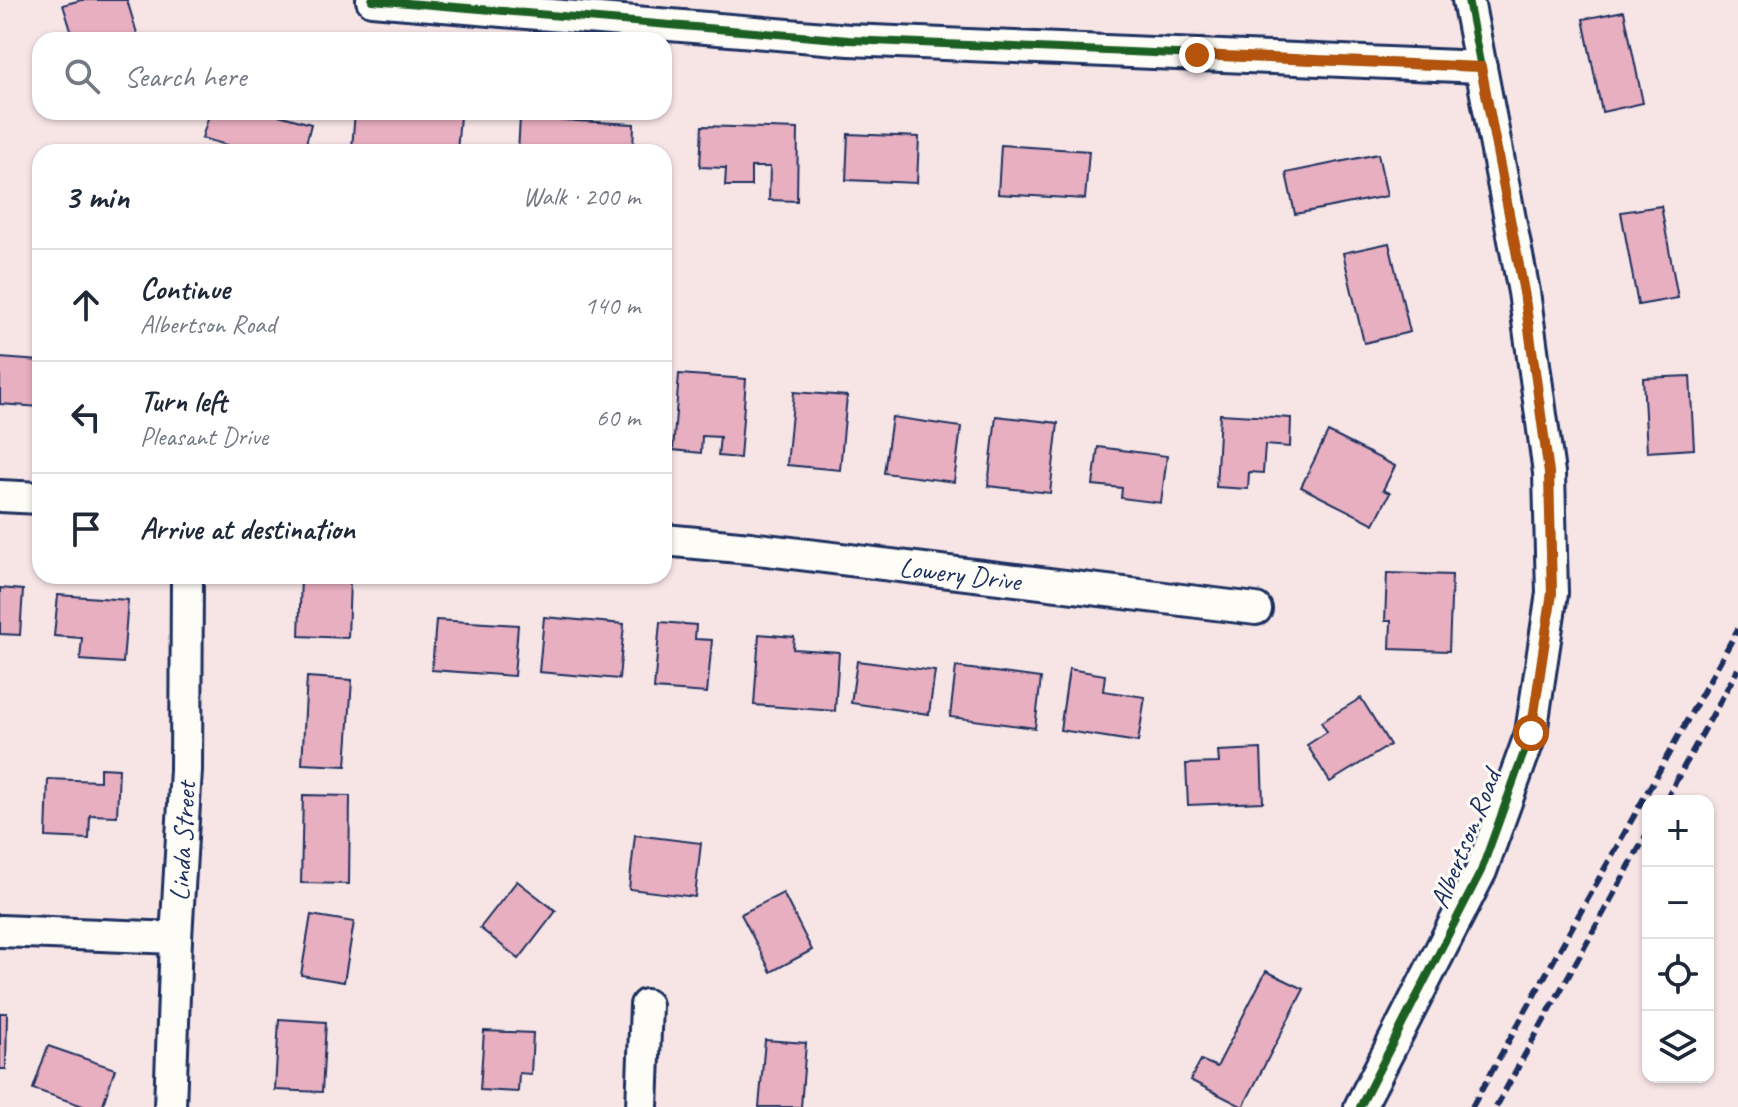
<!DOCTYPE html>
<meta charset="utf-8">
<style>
body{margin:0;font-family:Caveat,sans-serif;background:#f2f2f3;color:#1f2937}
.controls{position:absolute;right:24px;bottom:24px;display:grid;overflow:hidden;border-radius:16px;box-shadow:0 2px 6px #0004}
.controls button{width:72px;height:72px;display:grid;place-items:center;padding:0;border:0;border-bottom:2px solid #e0e1e3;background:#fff;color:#1f2937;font:40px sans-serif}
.stop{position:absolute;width:24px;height:24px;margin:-18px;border:6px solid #b45309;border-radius:50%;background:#fff}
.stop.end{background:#b45309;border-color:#fff;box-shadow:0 2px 8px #0008}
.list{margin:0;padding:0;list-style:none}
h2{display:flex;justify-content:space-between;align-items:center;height:104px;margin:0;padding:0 32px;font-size:34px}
h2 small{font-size:26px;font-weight:400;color:#747a83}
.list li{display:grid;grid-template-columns:52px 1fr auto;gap:24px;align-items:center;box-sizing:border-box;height:112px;padding:0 32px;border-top:2px solid #e0e1e3}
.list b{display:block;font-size:30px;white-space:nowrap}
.list p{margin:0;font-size:26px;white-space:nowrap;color:#747a83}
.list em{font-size:26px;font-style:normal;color:#747a83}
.icon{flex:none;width:44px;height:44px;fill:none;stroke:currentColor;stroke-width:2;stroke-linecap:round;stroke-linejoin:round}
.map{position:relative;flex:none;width:1738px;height:1107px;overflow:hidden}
.search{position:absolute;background:#fff;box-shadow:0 2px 6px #0004;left:32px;top:32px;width:640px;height:88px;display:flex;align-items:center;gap:20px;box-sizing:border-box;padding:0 28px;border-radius:24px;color:#747a83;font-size:30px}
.panel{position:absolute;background:#fff;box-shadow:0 2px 6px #0004;left:32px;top:144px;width:640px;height:440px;border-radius:24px}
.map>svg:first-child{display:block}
</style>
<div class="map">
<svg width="1738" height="1107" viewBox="0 0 1738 1107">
<rect width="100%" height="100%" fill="#f7e5e6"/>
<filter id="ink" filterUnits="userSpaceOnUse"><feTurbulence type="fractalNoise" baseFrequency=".0125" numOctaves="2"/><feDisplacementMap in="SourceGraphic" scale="16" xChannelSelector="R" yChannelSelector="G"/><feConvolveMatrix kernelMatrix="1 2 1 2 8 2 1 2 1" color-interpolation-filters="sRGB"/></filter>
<g filter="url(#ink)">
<g fill="#e8afc0" stroke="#1b2f5e" stroke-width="2">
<path d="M81,0H127L139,40H74L63,5Z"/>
<path d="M1624,11L1643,103L1602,112L1583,19Z"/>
<path d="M210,112H268L311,124L304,152H251L202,138Z"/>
<path d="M355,112H420L460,116L457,152H396L352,148Z"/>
<path d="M520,118L634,124L633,152H518Z"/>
<path d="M702,126L798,129L797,201L769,200L770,167H751V186H725L726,168L700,167Z"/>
<path d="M848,134L919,137L917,183L846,180Z"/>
<path d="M1001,145L1089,151L1085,199L998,194Z"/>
<path d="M1378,154L1387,196L1295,214L1286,173Z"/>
<path d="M1661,206L1678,298L1638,305L1621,212Z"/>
<path d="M1389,243L1410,332L1364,343L1343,253Z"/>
<path d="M0,358L40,361V407L0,404Z"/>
<path d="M679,374L746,379L740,458L718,456L720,437L702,436L701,453L673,450Z"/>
<path d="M1690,376L1694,449L1647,452L1643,378Z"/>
<path d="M794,392L847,396L840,470L787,465Z"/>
<path d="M1220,414L1291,418L1290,447L1265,445L1263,473L1249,472L1248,489L1216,487Z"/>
<path d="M996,416L1058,423L1050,493L988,486Z"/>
<path d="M892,417L961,427L954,482L884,473Z"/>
<path d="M1328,432L1395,466L1383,490L1390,493L1374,524L1301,487Z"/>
<path d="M1098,447L1167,456L1161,503L1121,498L1122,488L1093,485Z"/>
<path d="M1387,573L1452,575L1449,651L1390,649L1391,621H1385Z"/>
<path d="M301,577L350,579L348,638L299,636Z"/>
<path d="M0,588L23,590L20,635L0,634Z"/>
<path d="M58,595L128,600L123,663L80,660L82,638L54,636Z"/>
<path d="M544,617L624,624L619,679L539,672Z"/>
<path d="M436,620L518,625L514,676L432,670Z"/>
<path d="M660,622L696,625L695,639L712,640L707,693L654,689Z"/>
<path d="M759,634L794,637L793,649L839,652L835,711L754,705Z"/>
<path d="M857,661L935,671L929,714L851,703Z"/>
<path d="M956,667L1041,678L1035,728L950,717Z"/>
<path d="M1069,669L1105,675L1103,691L1145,697L1138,742L1060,730Z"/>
<path d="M307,677L352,680L346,766L302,764Z"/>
<path d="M1361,698L1390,745L1330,782L1307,745L1327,732L1321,722Z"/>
<path d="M1261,749L1263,802L1188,805L1186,764L1219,763L1218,751Z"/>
<path d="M100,768L119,769L117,816L90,815L89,839L46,837L48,779L100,781Z"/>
<path d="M303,795L350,796L349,884L301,883Z"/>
<path d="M635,835L701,843L695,897L629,889Z"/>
<path d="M517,881L556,911L519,959L480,928Z"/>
<path d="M783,893L812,950L771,972L741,914Z"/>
<path d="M311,915L354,922L344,982L301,975Z"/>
<path d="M1266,971L1304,989L1243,1107L1190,1080L1201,1060L1217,1067Z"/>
<path d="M0,1013H7L6,1069H0Z"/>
<path d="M279,1019L326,1022L322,1092L275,1090Z"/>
<path d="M484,1031L533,1033L531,1074L519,1073L518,1092L480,1090Z"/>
<path d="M765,1040L806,1043L801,1107H759Z"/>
<path d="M48,1046L115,1069L102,1107H86L33,1089Z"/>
</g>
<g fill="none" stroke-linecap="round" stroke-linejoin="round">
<defs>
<g id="minor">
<path d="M372,0L849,40L1481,67"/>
<path d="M0,496L40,498"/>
<path id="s1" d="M664,540L750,548L1256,609"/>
<path d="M0,931L176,938"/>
<path id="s2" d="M170,1107L176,938L186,770L187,576"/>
<path d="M642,1107L646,1005"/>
<path d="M1360,1107L1481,871L1531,733L1552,593L1549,473L1524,292L1468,0"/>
</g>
</defs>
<use href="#minor" stroke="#1b2f5e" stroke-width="36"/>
<use href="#minor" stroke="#fdfcf7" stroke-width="30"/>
<g stroke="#1b2f5e" stroke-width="6" stroke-dasharray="12 6" stroke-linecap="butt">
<path d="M1665,801L1738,669"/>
<path d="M1472,1107L1738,629"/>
<path d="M1496,1107L1648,832"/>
</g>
<defs>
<g id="cycleway">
<path d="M372,0L849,40L1481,67"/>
<path d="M1360,1107L1481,871L1531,733L1552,593L1549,473L1524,292L1468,0"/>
</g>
</defs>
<use href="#cycleway" stroke="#fdfcf7" stroke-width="13"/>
<use href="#cycleway" stroke="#1b5e20" stroke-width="8"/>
</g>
</g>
<g fill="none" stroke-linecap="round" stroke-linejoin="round" filter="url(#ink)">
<path stroke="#b45309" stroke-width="10" d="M1197,55L1481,67L1524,292L1549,473L1552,593L1531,733"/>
</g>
<g text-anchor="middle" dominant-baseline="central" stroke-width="6" stroke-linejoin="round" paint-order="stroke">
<g font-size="28" fill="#1b2f5e" stroke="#fdfcf7">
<text stroke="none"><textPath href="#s1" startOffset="298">Lowery Drive</textPath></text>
<text transform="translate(1465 839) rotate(-68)">Albertson Road</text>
<text stroke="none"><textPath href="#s2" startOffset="266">Linda Street</textPath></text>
</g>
</g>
</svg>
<div class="controls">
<button>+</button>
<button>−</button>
<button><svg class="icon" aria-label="locate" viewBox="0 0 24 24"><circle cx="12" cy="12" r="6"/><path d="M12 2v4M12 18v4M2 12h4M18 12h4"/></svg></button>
<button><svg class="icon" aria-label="layers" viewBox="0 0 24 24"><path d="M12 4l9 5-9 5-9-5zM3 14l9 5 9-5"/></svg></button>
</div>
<div class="stop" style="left:1531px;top:733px"></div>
<div class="stop end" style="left:1197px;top:55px"></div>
<div class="search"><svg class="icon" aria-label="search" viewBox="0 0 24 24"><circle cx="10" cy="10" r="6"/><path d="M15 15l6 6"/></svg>Search here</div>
<section class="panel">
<h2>3 min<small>Walk · 200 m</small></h2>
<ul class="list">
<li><svg class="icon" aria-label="ahead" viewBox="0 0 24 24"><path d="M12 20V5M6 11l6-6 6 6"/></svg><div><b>Continue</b><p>Albertson Road</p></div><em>140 m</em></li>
<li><svg class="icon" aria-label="left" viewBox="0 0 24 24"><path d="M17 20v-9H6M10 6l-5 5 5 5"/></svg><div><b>Turn left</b><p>Pleasant Drive</p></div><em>60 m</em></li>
<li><svg class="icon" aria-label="arrive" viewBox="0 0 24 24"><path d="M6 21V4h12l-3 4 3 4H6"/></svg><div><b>Arrive at destination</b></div></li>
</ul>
</section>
</div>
